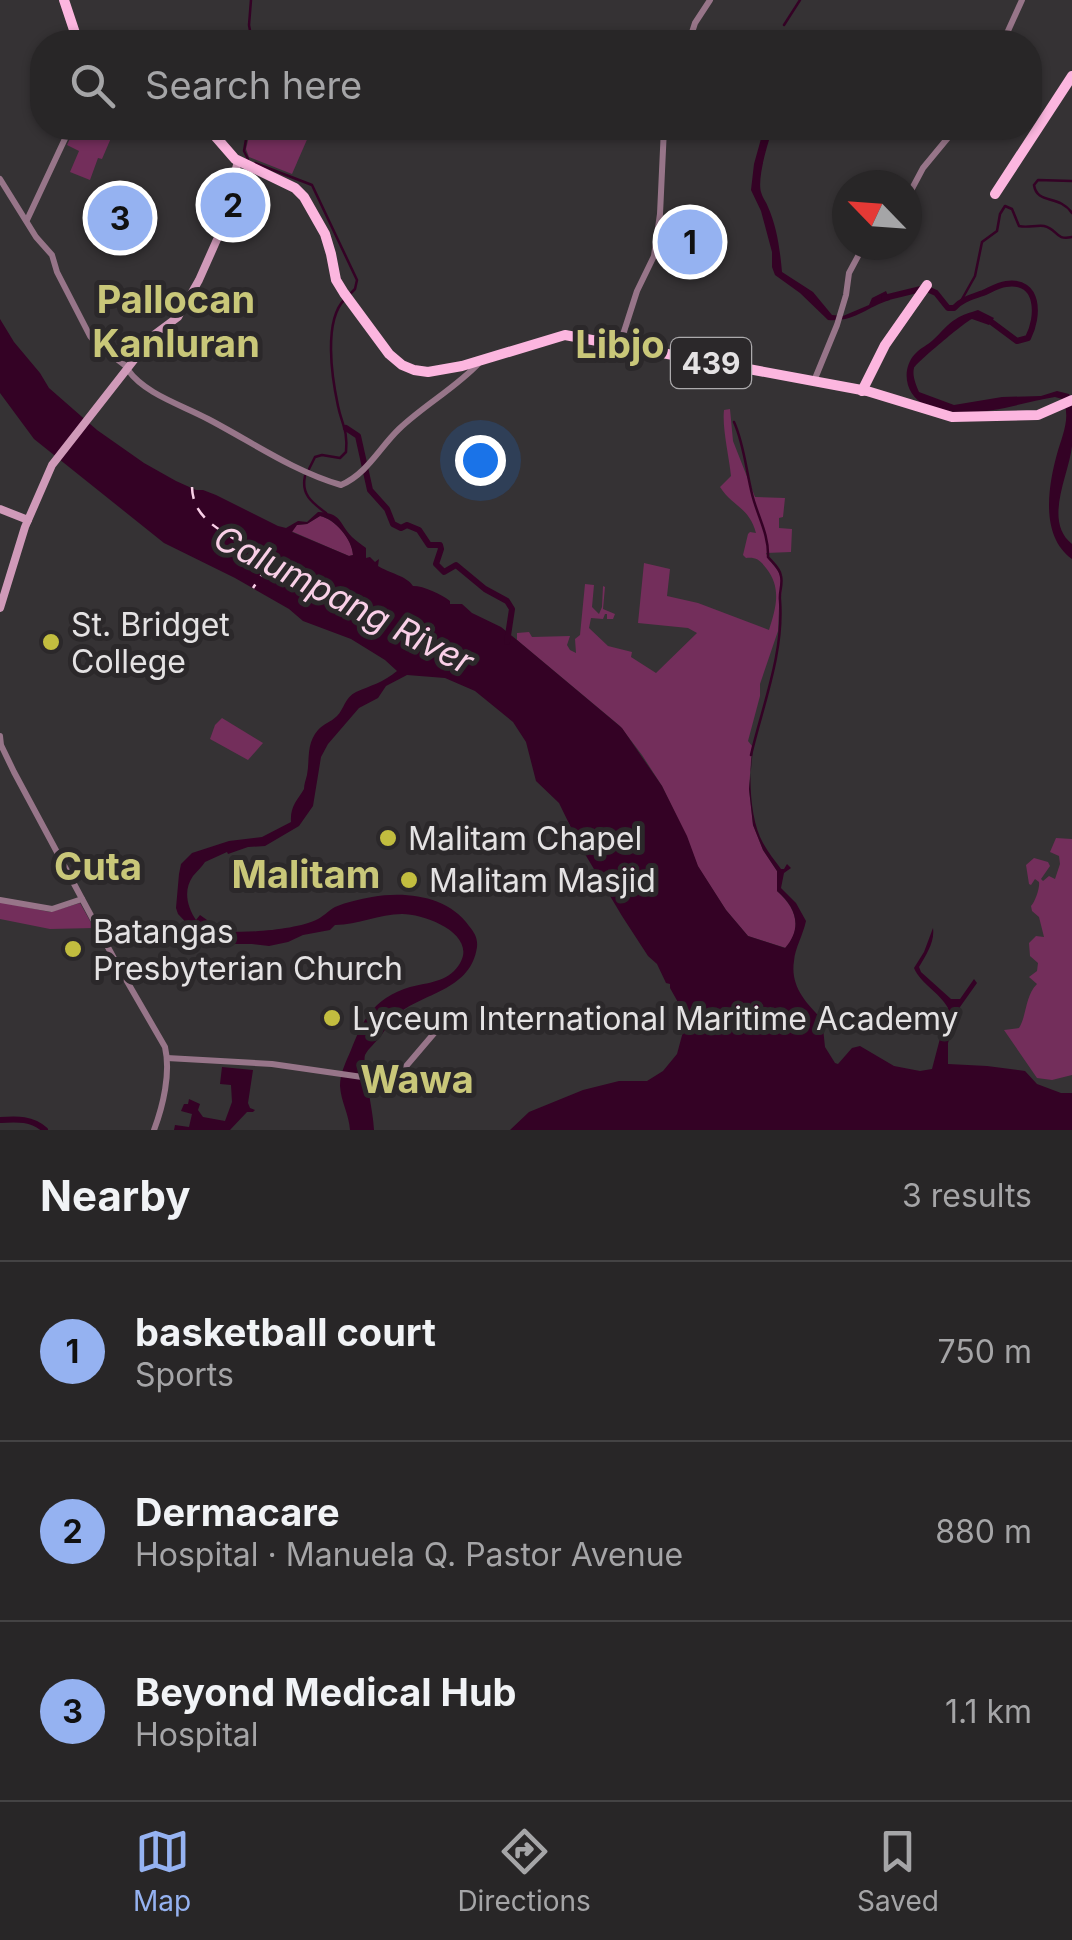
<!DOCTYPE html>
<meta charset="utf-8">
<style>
body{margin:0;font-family:Inter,sans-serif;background:#343233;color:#f1f3f6}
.compass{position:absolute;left:832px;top:170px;width:90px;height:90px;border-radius:50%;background:#282627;box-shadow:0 2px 8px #0004;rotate:295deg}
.you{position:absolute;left:480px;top:460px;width:35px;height:35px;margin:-25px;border:8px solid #fff;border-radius:50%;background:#1a73e8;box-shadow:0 0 0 15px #1a73e833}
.badge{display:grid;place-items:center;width:65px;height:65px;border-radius:50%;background:#95b2f1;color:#111;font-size:32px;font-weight:700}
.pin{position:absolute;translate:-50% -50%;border:5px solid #fff;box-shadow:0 2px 10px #0006}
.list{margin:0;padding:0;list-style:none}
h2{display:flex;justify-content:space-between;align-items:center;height:130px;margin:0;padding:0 40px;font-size:42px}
h2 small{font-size:32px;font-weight:400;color:#a5a5a7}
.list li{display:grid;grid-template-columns:65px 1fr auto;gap:30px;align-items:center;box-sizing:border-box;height:180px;padding:0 40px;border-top:2px solid #444344}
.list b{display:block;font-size:38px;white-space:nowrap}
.list p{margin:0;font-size:32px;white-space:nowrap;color:#a5a5a7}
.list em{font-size:32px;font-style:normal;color:#a5a5a7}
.icon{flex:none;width:55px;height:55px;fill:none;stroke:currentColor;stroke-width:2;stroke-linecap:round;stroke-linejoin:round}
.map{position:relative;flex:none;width:1072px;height:1130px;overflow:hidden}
.search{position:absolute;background:#282627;box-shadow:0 2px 8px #0004;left:30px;right:30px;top:30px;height:110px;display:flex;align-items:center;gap:25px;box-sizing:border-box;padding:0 35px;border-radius:40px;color:#a5a5a7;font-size:38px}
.sheet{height:670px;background:#282627}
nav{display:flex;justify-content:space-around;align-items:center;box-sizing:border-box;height:140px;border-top:2px solid #444344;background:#282627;font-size:28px;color:#a5a5a7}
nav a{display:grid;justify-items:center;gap:5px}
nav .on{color:#95b2f1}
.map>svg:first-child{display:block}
</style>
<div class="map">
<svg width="1072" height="1130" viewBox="0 0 1072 1130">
<rect width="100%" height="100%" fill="#353234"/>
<g fill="#732e5b">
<path d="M75,128H84L111,138L102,159L98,158L90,180L70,172L79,151L67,145Z"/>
<path d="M251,128H312L292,174L249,157L246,149Z"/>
<path d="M730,409L733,441L755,497L785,498L783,517L779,518V528L792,529L791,552L766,553C769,562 776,566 780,575C783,584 781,600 779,608L778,631L760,684V696L748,741L752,746L749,789L753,825L763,850L777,871V891C796,908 803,927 786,948L748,936L726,910L698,867L686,836L662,786L642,755L620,726L517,640V633L529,632L532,637L570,636L567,645L570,650L576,653L575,639L580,635L585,584L594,585L592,607L599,614L602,607L603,586L605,587L603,609L615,614L613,619H607V614H605L603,619L591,618L589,628L608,646L632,652L631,657L656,673L697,633L688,628L638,623L644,563L670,569L667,596L698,603L769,630C776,608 782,588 766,568C760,560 756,557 746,558L743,555L748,534L750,532L756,533C749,507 732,506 720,487L731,476C729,456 722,428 724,410Z"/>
<path d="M320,516C335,519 353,540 353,555L349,556L291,531L296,525L307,524Z"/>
<path d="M222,718L263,743L248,760L210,739L215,725Z"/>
<path d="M1056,838L1072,839V1075L1052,1080L1037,1078L1004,1030L1019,1028C1027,1015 1025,996 1037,984L1029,977L1037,971L1038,963L1030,956L1029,943L1036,936L1044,937L1039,917L1032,911L1031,906C1035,902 1040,888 1039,882L1035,879L1031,885L1029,884L1026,865L1034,858L1048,862L1050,866L1041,879L1043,881L1049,876L1055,879L1060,864L1059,856L1050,852Z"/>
<path d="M0,902L50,912L80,903L94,928L50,929L0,919Z"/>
</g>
<g fill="#340225" fill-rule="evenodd">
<path d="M764,128H773C768,142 757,178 761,192C763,199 766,201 768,207C777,227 780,250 782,272L813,292L832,315L843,316L869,305L872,298L886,291L890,300C866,307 856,322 828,320L800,293L775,275L772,267V252L761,211L751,190L754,164Z"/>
<path d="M978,310L994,318L989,325L972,319C966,321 916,363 914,368C912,376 916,385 919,392L954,405L1002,397L1041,396L1057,391L1069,394L1072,398C1072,414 1072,430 1072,446C1069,475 1043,521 1072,544V559C1040,536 1048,487 1057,454C1062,436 1072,416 1062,399L1055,397C1013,404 968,423 926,405C906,397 900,370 915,354C920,348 928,345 933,340C941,333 947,324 956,319C963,314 970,313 978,310Z"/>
<path d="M0,319L14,342L40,373L49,388L97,430L144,463L176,481L196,490H203L216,495L278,526L286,528L298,521L307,522L318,512C342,513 338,522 352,537C356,541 361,544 366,548V558L370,557L375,562L379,559L378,566C389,573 407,576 413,586C424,586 441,594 450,601V604H462L472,613L501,627L517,640L622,728L662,786L687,836L698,866L726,910L748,936L785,948C803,928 796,907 777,891V871L763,850L753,825L749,789L753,749C748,775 750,820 763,843C768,852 775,861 781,869H784L787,864L791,868L784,873L781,888L796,903L806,921C803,935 795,948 794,961C790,986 806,1003 822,1019L825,1047L835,1063L838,1064L852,1048L860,1046L894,1066L920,1071L932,1069L948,1008C939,992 921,984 914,968L924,952L933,928C935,942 926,955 919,967L921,972L951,999H960L974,979L977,983L960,1007L948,1043V1064L987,1066L1025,1071L1037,1084L1061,1093H1072V1130H510L529,1112L583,1090L619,1081H647L663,1071L677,1054L684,1028V1013L670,988V984L666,983L657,964L648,956L622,916L579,844L559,803L536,781L526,742L513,722L475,691L445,678L407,675L386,686L378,698L359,708L328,744L321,757L313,806L299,826L265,846L248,847L228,854L227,852L205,862C202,867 197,871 193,876C183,890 187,907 196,920L200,915L207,920L211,928C231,936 296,930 316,920C323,917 328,911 335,907C347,902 360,899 372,897C406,891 448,896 469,926C474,932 478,938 477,947C471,989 427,992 399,1013C391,1019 386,1029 380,1037C376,1042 368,1049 365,1055C362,1065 374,1113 374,1130H350C349,1114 341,1102 340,1086C340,1073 346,1062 351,1050C363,1020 372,1001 404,989C420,983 441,984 454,971C486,938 428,914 402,914C379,914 358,925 335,925L330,930L303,935L288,942L269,946L252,944H227L207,941L199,936L178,914L176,908L179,874L181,864L192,853L229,841L262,837L291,822C290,806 297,801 304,789C304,784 306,779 307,775C310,759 306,744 318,730C323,724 331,722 337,716C344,709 345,697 356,692C370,686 384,682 397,671L385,660L351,639L303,621L289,609L235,578L164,543L34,439L0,393ZM320,516C335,519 352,539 353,555L349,556L292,532L297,525L307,524Z"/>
<path d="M222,1067L253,1070L248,1103L250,1108L255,1110L253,1112H247L230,1130H174L175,1125L189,1127L192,1114L181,1111L184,1104H188L189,1099L200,1104L198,1110L203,1117L225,1121L232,1102L231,1085L220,1084Z"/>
</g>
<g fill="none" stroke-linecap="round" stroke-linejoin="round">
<g stroke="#340225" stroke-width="2.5">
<path d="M251,0L249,25L252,42"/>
<path d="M784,25L800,0"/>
<path d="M248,128L244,151L248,159"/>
<path d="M255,163L312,185L357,280L355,289L351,293"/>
<path d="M1072,181L1038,180L1034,185C1037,205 1059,194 1072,213"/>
<path d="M961,301L975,276L982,242L997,231L1000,214L1005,206L1012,209L1019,226C1027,228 1036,225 1044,226C1058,229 1055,241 1072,237"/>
<path d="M734,422C744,444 746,470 752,494C757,515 769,534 768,557C773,563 780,568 781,576C783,584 779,592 780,600C784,653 763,704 751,755"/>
<path d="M309,469L315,457L322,455L340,458L346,452C348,430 342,425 338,406C332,378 323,320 345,299"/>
<path d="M305,476C301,494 311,502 326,513"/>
</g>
<g stroke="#340225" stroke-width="6">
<path d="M884,298L925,288L936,293L948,308H954C962,299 972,297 983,293C990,290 998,285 1006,284C1040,279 1039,317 1028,338L1017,341L986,318"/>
<path d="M346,428L358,436L370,490L387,509L393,524L401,528L407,525L419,530L429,545H440L441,549L436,564L444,572L456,565L485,589L507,601L512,609L507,642"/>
<path d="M0,1120C17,1119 32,1118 45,1130"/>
</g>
<path stroke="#f9cfe7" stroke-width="2.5" stroke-dasharray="12 10" stroke-linecap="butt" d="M192,487C193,536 261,537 264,571L253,588"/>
<g stroke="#977589" stroke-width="6">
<path d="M689,42L695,23L710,0"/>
<path d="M1003,42L1022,0"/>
<path d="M0,179L36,237L52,255L57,272L90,336L96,343L126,366"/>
<path d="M907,198L923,168L956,128"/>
<path d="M27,220L70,128"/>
<path d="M620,344L637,291L654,256L660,214L664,128"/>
<path d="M128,370C145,394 182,405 208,419C252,442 293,471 341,485C367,474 380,447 399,429C424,405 457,387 480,362"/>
<path d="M814,381L837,325L846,295L849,273L864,245"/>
<path d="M0,736L1,745L14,772L117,964L165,1047C171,1073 163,1106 154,1130"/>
<path d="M0,900L52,909L82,899"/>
<path d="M167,1058L272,1064L376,1079L396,1078L442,1024"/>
</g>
<g stroke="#d09ab9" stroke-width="8">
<path d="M0,509L28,520"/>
<path d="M0,608L25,527L52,465L134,360L147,340L178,317L199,280L219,235L238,161"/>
</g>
<g stroke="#fcb6df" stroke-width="10">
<path d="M64,0L78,42"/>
<path d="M204,128L215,136L235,159L295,188L304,197L325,234L331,254L336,280L344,293L389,354L402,365L414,370L428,372L462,366L565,335L867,391L952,417L1038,415L1072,400"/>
<path d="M995,194L1072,76"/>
<path d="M862,391L885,345L927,285"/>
</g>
</g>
<g fill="#c2bd3f" stroke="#2b282a" stroke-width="4">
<circle cx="51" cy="642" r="10"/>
<circle cx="388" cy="838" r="10"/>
<circle cx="409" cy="880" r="10"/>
<circle cx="73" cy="949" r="10"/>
<circle cx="332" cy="1018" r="10"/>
</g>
<g text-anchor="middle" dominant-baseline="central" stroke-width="10" stroke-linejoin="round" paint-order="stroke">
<rect fill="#2b282a" stroke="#acaaac" stroke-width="2.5" x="671" y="338" width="80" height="50" rx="8"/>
<g font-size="30" font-weight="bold" fill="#e4e2e3">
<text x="711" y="363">439</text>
</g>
<g font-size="32" fill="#e4e2e3" stroke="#2b282a" text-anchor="start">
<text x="71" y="624">St. Bridget<tspan x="71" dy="37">College</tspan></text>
<text x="408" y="838">Malitam Chapel</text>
<text x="429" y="880">Malitam Masjid</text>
<text x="93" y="931">Batangas<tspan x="93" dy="37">Presbyterian Church</tspan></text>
<text x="352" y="1018">Lyceum International Maritime Academy</text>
</g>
<g font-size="35" font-style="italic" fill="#f9cfe7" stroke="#2b282a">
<text transform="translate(344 599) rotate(27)">Calumpang River</text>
</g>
<g font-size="38" font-weight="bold" fill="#c9c779" stroke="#2b282a">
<text x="176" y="299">Pallocan<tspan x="176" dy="44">Kanluran</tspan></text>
<text x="620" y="344">Libjo</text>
<text x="98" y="866">Cuta</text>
<text x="306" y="874">Malitam</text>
<text x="417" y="1079">Wawa</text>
</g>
</g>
</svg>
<svg class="compass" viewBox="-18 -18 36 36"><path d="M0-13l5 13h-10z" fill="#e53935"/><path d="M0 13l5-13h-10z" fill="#a5a5a7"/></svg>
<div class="you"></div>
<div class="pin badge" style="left:690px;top:242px">1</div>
<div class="pin badge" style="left:233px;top:205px">2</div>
<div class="pin badge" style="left:120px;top:218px">3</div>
<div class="search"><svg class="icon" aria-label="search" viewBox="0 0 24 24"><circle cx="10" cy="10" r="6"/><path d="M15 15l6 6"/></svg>Search here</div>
</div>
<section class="sheet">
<h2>Nearby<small>3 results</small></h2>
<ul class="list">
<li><span class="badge">1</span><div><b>basketball court</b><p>Sports</p></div><em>750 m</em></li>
<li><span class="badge">2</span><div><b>Dermacare</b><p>Hospital · Manuela Q. Pastor Avenue</p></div><em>880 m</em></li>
<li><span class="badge">3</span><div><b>Beyond Medical Hub</b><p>Hospital</p></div><em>1.1 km</em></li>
</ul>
</section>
<nav>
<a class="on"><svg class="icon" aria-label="map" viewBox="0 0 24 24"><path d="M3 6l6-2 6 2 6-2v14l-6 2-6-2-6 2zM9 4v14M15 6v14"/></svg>Map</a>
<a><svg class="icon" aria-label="directions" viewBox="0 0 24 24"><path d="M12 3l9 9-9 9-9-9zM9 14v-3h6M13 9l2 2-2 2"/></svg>Directions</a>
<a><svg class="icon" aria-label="saved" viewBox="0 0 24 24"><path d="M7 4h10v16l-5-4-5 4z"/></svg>Saved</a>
</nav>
